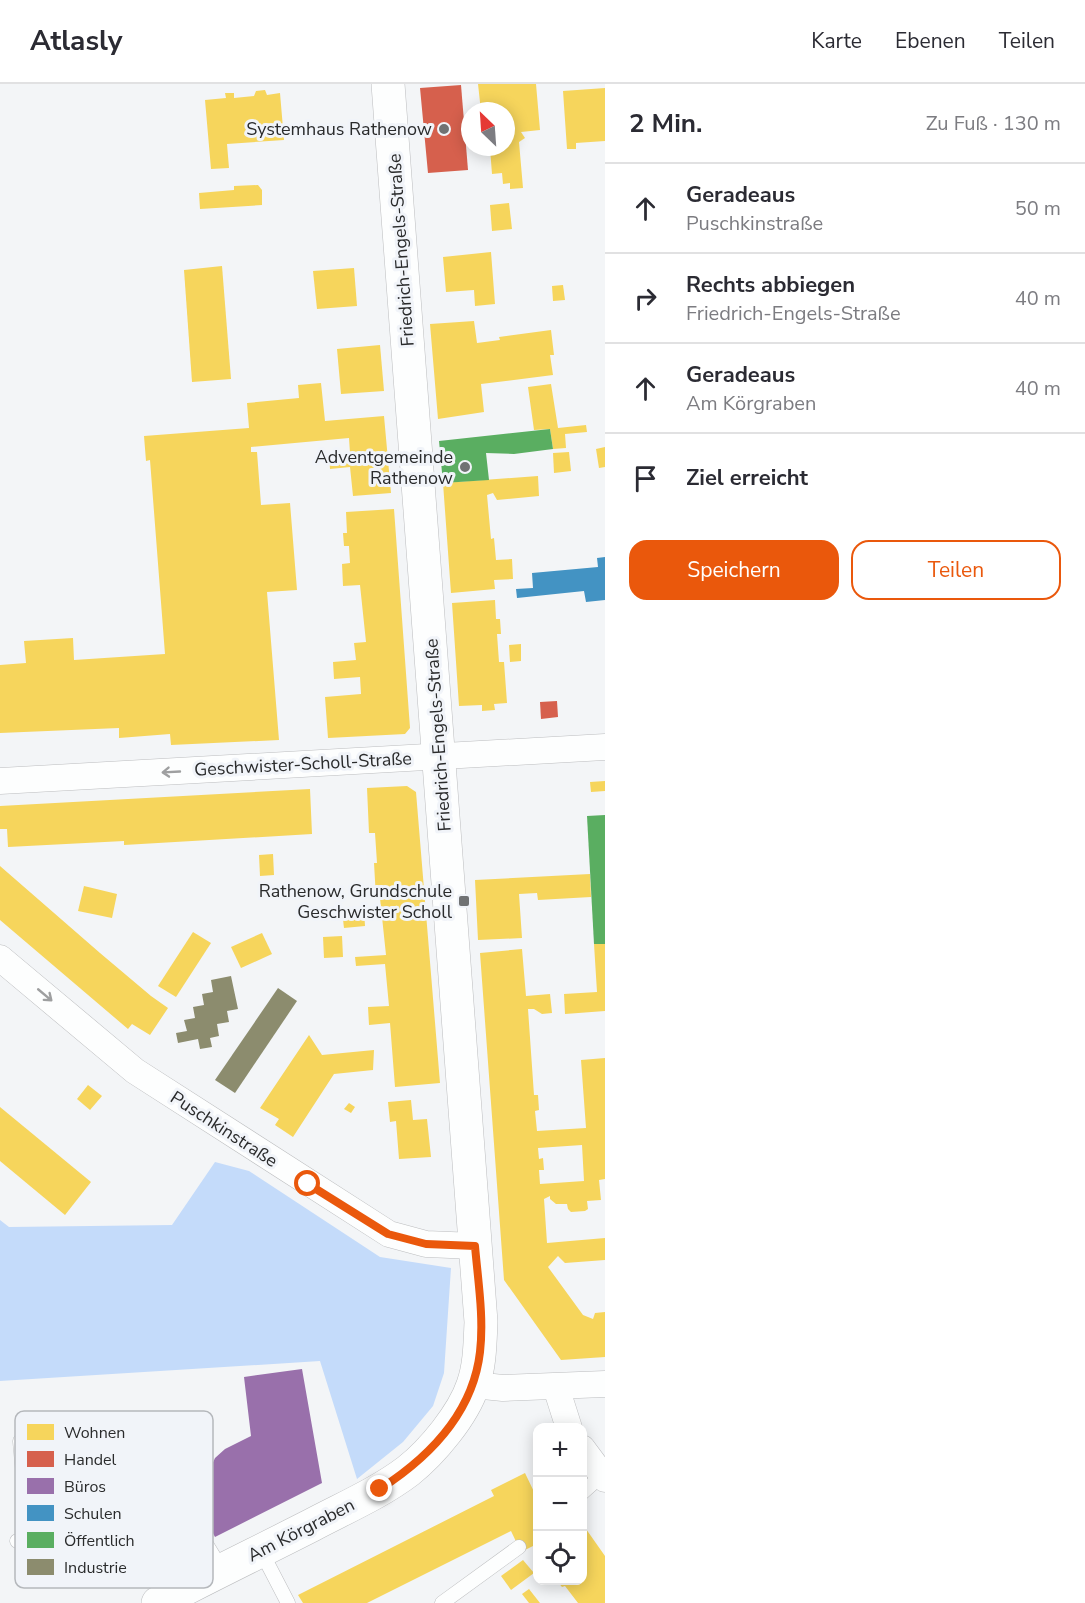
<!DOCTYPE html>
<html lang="de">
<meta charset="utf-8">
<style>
body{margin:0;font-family:"Nunito Sans",sans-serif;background:#f7f7f7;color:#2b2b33}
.controls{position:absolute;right:18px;bottom:18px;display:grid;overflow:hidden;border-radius:12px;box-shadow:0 3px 15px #0003}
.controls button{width:54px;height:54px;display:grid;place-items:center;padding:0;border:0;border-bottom:2px solid #e1e1e2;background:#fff;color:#2b2b33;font:30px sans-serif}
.compass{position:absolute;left:461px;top:18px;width:54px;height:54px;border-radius:50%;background:#fff;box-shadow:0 3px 15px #0003;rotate:335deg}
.stop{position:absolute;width:18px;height:18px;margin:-14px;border:4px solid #ea580c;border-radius:50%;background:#fff}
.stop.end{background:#ea580c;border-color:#fff;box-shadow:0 2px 6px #0008}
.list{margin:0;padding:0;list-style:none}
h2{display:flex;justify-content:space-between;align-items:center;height:78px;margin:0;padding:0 24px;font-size:26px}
h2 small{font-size:20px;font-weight:400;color:#7c7c81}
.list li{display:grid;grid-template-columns:39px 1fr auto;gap:18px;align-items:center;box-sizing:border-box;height:90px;padding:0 24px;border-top:2px solid #e1e1e2}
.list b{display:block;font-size:22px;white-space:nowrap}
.list p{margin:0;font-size:20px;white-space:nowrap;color:#7c7c81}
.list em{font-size:20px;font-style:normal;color:#7c7c81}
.actions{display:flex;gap:12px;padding:18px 24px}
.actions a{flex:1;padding:14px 0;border:2px solid #ea580c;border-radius:18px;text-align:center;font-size:21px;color:#ea580c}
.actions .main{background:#ea580c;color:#fff}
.icon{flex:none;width:33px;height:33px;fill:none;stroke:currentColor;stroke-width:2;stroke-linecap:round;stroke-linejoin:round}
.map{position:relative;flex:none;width:605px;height:1519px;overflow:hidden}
header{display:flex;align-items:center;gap:36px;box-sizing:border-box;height:84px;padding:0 30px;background:#fff;border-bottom:2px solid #e1e1e2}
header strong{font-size:28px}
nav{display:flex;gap:33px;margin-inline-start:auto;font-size:21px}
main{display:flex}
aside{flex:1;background:#fff}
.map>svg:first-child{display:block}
</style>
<header>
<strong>Atlasly</strong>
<nav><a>Karte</a><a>Ebenen</a><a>Teilen</a></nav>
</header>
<main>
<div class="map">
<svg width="605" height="1519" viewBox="0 0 605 1519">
<rect width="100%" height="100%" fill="#f3f5f7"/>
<path fill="#c4dbfa" d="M215,1078L249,1087L380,1173L451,1184L444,1289L433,1322L403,1358L357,1395L320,1277L0,1297V1136L9,1143L172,1141Z"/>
<g fill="#f6d55c" fill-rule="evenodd">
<path d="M478,0H536L540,46L521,48L525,54L519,58L523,104L510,105V99L503,100L502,89L492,90L490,64L506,63V27H481Z"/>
<path d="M605,4V57L576,59V65H567L563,7Z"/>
<path d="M265,6L267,11L280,9L284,56L227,60L229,84L211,85L205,16L226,14L225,9H234V14L254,12L256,7Z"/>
<path d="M258,101L262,106V121L200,125L199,109L234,106V102Z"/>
<path d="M509,119L512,145L492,147L490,121Z"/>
<path d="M491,168L495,220L475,222L474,206L446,208L443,173Z"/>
<path d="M222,182L231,295L192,298L184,186Z"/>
<path d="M354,184L357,222L317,225L313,187Z"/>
<path d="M563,201L565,216L553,217L552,202Z"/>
<path d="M474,237L477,259L500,256L499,253L551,246L554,271H550L553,291L481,300L484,328L438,335L430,240Z"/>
<path d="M380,261L384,307L341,310L337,265Z"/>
<path d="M321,299L325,337L384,332L391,409L353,412L350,383L330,385L329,370L350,369L349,354L251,363V368H257L261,421L290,419L297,506L267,508L279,656L171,661L170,650L119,654V644L0,649V581L26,579L24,557L73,554L74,576L165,570L150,376L146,377L144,352L249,344L247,319L299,314L298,301Z"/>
<path d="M551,300L558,344L586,341L587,348L565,350L566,364L553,365L550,345L534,346L528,303Z"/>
<path d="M605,363V383L599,384L596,365Z"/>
<path d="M569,368L571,387L554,389L553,369Z"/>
<path d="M538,392L539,412L497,416L493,409L487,411L491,455L494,454L496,476L512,475L513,495L494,496L495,505L451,509L443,399Z"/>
<path d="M394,425L410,644L405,650L328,654L325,613L361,610L360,593L334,595L333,578L356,576L354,559L366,558L360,501L343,502L342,480L350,479L349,462H344L343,449H347L346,428Z"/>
<path d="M495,516L496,535H500L501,550H497L499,578H504L507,619L494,620L495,626L482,627V621L459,622L452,519Z"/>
<path d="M521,560V577L510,578L509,561Z"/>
<path d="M605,697V707L591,708L590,698Z"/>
<path d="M407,702L416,708L440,999L395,1003L390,939L369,941L368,923L389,922L385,880L356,882L355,873L386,871L380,814H376L374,779H377L375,749H369L367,704Z"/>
<path d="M310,705L312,750L124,761V757L8,763L7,745H0V722Z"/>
<path d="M273,770L274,791L260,792L259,771Z"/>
<path d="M0,782L100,869L151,912L168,924L150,951L132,940L128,945L0,836Z"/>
<path d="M590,790L591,813L538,816L537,809L519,810L522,854L478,856L475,796Z"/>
<path d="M84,802L117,810L112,834L78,827Z"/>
<path d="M364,826L365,842L344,844L342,827Z"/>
<path d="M193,848L211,859L176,913L158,902Z"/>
<path d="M262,849L272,870L241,884L231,863Z"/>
<path d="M342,852L343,873L324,874L323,853Z"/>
<path d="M594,860H605V927L565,930L564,910L597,908Z"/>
<path d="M522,865L526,912L550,910L552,929L542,930L534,925H528L534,1011H538L539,1026L535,1027L537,1047L586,1044L581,976L605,974V1095L599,1096L601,1116L587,1117L588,1125L585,1127L571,1128L568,1125L567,1120H556L550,1115V1112L544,1115L547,1159L605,1154V1176L565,1179L558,1172L548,1183L583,1231L593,1235L595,1229L605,1228V1273L561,1276L504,1196L480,869ZM582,1061L584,1097L540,1100L539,1086H544L543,1074L539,1075L538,1064Z"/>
<path d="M309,951L322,971L374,966L373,986L334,990L293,1053L275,1041L279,1035L260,1024Z"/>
<path d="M88,1001L102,1012L90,1026L77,1015Z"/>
<path d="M411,1016L413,1036L427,1035L431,1073L399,1075L396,1037L390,1038L388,1018Z"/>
<path d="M349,1019L355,1023L351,1029L344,1025Z"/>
<path d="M0,1023L91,1098L65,1131L0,1077Z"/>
<path d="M525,1389L537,1414V1460L521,1468L511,1447L367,1519H303L298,1511L494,1412L491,1406Z"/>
<path d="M582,1443L584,1446L586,1445L605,1472V1519H578L565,1502L562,1503L557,1497L582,1496Z"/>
<path d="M523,1476L534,1489L511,1506L501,1492Z"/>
<path d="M529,1505L540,1519H529L522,1510Z"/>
</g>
<g fill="#d6604d">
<path d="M461,1L468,86L428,89L420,4Z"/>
<path d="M557,617L558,633L541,635L540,618Z"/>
</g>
<path fill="#9970ab" d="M302,1285L322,1399L215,1453L185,1397L210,1385L215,1374L225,1365L251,1352L244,1293Z"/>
<path fill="#4393c3" d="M605,473V516L586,518L584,507L517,514L516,505L533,504L532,489L598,483L597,474Z"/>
<g fill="#5aae61">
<path d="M550,345L553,365L514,370L486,369L489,396L443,399L439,357Z"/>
<path d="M605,731V860H594L587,732Z"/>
</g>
<g fill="#8c8c6e">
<path d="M231,892L238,925L227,927L229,938L217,940L219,952L210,954L212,963L200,965L198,955L178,959L176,949L187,947L184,936L195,934L193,923L204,921L202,910L213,908L211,896Z"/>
<path d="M278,904L297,917L235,1009L215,996Z"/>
</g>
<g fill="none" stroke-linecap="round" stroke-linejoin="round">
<defs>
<g id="lane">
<path d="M173,1406L36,1419L25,1411L20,1357L27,1350L153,1340L164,1349L173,1406L222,1486"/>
<path d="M582,1409L602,1391"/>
<path d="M17,1457L198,1444"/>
<path d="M261,1467L288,1519"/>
<path d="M442,1519L519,1463"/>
</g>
<g id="street">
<path d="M0,697L605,663"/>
<path d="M0,874L135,987L389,1150L426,1160L475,1162"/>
<path d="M473,1301L503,1304L605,1300"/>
<path d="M556,1303L569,1344"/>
<path d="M582,1364L605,1395"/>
</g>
<path id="secondary" d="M158,1519C209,1492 261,1467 312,1441C344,1424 379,1409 408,1387C432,1368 463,1331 473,1301C480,1281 480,1259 481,1238L388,0"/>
</defs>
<use href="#lane" stroke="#bcbdbf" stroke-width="15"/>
<use href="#street" stroke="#bcbdbf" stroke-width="27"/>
<use href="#secondary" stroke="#bcbdbf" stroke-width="34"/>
<use href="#lane" stroke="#fdfefe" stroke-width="14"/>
<use href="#street" stroke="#fdfefe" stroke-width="26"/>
<use href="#secondary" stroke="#fdfefe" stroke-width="33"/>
</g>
<defs><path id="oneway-shaft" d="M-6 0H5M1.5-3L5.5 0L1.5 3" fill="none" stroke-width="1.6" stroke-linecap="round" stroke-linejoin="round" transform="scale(1.5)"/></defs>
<g stroke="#9e9fa0">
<use href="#oneway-shaft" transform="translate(171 688) rotate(177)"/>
<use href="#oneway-shaft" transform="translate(45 911) rotate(40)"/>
</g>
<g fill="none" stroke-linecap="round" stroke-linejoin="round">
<path stroke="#ea580c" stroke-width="8" d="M308,1100L388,1150L426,1160L475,1162C478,1197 484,1233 480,1268C473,1329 428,1374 380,1405"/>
</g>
<g fill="#707273" stroke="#f1f4f9" stroke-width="2">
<circle cx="444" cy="45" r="6"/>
<circle cx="465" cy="383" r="6"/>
<rect x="458" y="811" width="12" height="12" rx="3"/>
</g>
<g text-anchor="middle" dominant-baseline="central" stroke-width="6" stroke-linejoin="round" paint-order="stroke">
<g font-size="18" fill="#2a2b2c" stroke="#f1f4f9" text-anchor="end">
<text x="432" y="45">Systemhaus Rathenow</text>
<text x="453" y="373">Adventgemeinde<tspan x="453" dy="21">Rathenow</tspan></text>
<text x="452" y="807">Rathenow, Grundschule<tspan x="452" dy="21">Geschwister Scholl</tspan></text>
</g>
<g font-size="18" fill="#2a2b2c" stroke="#f1f4f9">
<text transform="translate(401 166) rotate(-94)">Friedrich-Engels-Straße</text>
<text transform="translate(438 651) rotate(-94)">Friedrich-Engels-Straße</text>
<text transform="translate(303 680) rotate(-3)">Geschwister-Scholl-Straße</text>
<text transform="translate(224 1045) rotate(33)">Puschkinstraße</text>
<text transform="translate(301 1446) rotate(-27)">Am Körgraben</text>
</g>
</g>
<rect x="15" y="1327" width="198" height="177" rx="9" fill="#f1f4f9" stroke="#b5b8bc" stroke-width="1.5"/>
<rect x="27" y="1340" width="27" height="16" fill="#f6d55c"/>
<rect x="27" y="1367" width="27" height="16" fill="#d6604d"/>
<rect x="27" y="1394" width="27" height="16" fill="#9970ab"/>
<rect x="27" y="1421" width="27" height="16" fill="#4393c3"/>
<rect x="27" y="1448" width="27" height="16" fill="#5aae61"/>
<rect x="27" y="1475" width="27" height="16" fill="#8c8c6e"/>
<g font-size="16" fill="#2a2b2c">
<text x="64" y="1354">Wohnen</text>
<text x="64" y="1381">Handel</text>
<text x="64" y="1408">Büros</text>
<text x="64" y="1435">Schulen</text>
<text x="64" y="1462">Öffentlich</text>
<text x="64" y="1489">Industrie</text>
</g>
</svg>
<div class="controls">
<button>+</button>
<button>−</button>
<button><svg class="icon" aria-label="locate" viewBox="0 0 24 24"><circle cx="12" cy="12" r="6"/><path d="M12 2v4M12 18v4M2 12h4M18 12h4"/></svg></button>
</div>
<svg class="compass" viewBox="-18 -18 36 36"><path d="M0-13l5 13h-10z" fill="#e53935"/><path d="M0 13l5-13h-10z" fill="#7c7c81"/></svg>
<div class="stop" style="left:308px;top:1100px"></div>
<div class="stop end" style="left:380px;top:1405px"></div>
</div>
<aside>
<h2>2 Min.<small>Zu Fuß · 130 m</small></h2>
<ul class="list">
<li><svg class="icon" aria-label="ahead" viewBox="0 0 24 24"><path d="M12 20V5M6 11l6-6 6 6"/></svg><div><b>Geradeaus</b><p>Puschkinstraße</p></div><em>50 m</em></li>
<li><svg class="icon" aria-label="right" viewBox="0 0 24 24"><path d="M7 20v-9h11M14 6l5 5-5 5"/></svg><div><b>Rechts abbiegen</b><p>Friedrich-Engels-Straße</p></div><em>40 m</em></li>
<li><svg class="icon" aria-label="ahead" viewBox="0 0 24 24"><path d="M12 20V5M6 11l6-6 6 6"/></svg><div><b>Geradeaus</b><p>Am Körgraben</p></div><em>40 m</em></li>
<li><svg class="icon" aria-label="arrive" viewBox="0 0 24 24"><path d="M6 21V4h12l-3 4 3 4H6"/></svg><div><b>Ziel erreicht</b></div></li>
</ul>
<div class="actions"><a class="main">Speichern</a><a>Teilen</a></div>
</aside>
</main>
